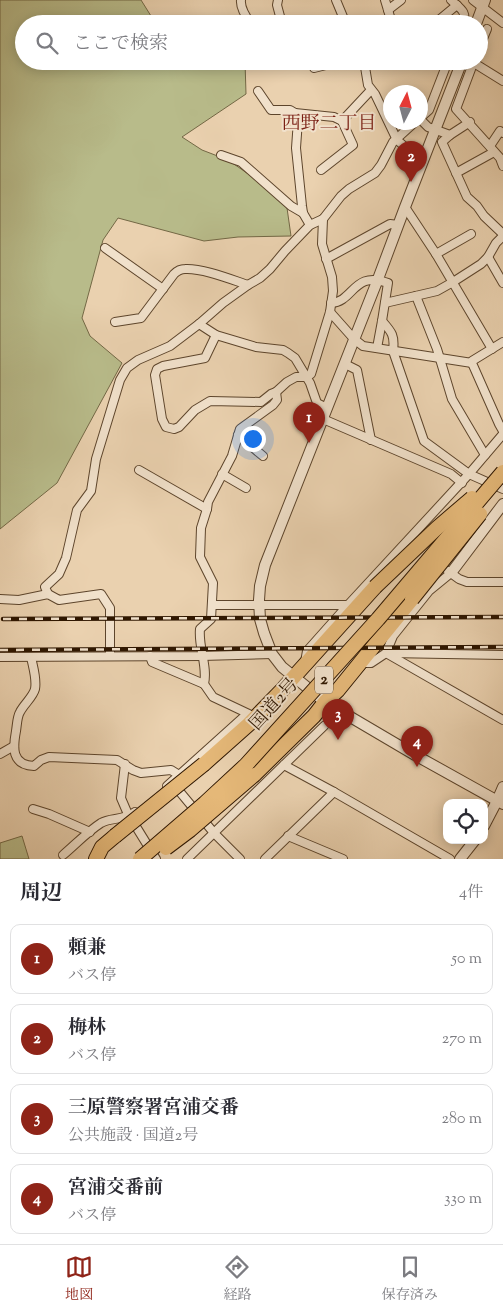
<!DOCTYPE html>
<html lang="ja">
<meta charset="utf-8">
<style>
body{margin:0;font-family:"Sorts Mill Goudy","Noto Serif JP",serif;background:#f7f7f7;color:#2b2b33}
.controls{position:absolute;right:15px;bottom:15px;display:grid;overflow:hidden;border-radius:10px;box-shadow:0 2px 12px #0003}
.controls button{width:45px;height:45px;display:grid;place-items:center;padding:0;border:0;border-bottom:1px solid #e1e1e2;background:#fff;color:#2b2b33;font:25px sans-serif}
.compass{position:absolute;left:383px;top:85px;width:45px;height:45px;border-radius:50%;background:#fff;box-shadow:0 2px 12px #0003;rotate:6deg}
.you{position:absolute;left:252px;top:438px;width:18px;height:18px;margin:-12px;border:4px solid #fff;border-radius:50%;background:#1a73e8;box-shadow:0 0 0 8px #1a73e833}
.badge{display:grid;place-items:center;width:32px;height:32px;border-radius:50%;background:#8f2418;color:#fff;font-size:16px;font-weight:700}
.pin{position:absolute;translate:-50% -41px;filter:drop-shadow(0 1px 2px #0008)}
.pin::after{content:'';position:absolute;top:26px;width:18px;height:15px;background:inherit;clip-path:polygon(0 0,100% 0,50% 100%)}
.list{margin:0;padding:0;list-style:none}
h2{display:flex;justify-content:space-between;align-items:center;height:65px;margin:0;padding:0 20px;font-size:21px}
h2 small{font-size:16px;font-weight:400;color:#7c7c81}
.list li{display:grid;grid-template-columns:32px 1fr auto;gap:15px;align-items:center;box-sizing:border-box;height:70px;margin:0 10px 10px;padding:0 10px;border:1px solid #e1e1e2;border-radius:10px}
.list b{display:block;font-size:19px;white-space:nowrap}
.list p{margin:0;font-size:16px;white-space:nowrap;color:#7c7c81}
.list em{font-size:16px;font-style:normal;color:#7c7c81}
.icon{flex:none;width:28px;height:28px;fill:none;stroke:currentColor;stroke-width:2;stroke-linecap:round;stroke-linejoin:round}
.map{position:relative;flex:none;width:503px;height:859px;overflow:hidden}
.search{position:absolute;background:#fff;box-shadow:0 2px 12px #0003;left:15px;right:15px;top:15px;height:55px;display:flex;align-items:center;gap:12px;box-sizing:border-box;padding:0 18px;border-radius:28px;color:#7c7c81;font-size:19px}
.sheet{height:385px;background:#fff}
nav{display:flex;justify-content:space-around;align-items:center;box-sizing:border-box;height:70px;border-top:1px solid #e1e1e2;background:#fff;font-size:14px;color:#7c7c81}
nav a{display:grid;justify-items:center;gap:2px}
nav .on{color:#8f2418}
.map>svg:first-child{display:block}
</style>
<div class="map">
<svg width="503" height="859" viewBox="0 0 503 859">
<rect width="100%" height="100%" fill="#ead1af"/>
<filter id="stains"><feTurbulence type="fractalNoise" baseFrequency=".004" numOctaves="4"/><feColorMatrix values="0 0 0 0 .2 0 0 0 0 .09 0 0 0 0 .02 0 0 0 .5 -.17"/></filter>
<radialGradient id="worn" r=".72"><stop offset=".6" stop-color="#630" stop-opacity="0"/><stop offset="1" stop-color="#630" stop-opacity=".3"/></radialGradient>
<g fill="#b8bb8a" stroke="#736845">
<path d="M0,0H141L156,24H24V61H245L246,94L182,137L202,150L228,160L260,182L287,208L291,236L238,237L204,241L118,218L103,240L82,318L90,336L122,363L57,483L0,529Z"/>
<path d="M22,836L29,859H0V843Z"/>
</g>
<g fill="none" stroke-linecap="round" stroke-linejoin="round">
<defs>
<g id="minor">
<path d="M241,0C240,8 246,17 251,24"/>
<path d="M278,0L277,5L281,20L288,24"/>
<path d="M336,0L346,24"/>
<path d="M385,0L391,20L394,24"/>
<path d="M451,0C459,8 468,11 463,24"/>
<path d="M473,0L503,23"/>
<path d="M388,10L401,0"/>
<path d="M434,24L457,5"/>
<path d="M479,48L487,29"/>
<path d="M312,61L314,68L342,61"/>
<path d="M364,61L368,85L375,94L397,140L423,162"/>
<path d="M437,61L446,66"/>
<path d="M474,61L456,109L500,158L503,166"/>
<path d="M474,63L503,81"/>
<path d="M258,91L271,110H290L295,113L298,120L296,148L302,206L303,213L310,225"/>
<path d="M295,113L334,117L342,121"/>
<path d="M420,118L429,110L448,61"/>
<path d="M420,119L428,127L450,135L470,122"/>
<path d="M450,135L442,142L467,197L477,206L484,216L503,234"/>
<path d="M490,146L500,131L503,133"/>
<path d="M221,155L241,162L291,206L303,213"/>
<path d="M321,170L353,145L342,121L371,90"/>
<path d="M456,173L494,152"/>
<path d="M405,207L436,254L492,349"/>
<path d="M105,248L163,289"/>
<path d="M436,254L471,234"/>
<path d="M488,257L503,283"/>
<path d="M326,259L390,224L398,225"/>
<path d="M416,296L437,349L452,399L485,455"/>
<path d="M331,303C354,302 353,270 388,283L382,321L377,348"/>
<path d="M385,303L437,291L453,282L481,264L488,257L496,243L503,236"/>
<path d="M330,312L354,339L363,346L472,363"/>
<path d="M382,321C392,332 395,336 393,351L424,441L469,474L503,489"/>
<path d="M115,322L141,318L174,274C177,271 180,269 185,269C202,268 230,279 248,285"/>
<path d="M199,324L216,335L256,347L283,350L288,353L295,358L310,383L317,403L327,408"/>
<path d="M216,335L205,358L163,366L157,369L155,375L162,419L166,427L174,429L179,427L195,410L210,401L261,402L271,394L276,392L287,382L296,377H306L311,374L330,312L333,291L332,277L322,244L323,219L341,196L349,189L375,173L381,165L393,142L415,122"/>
<path d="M503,342L472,361V363L499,424L503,431"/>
<path d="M345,364L357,370L371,440"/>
<path d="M323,419L451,474L462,483"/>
<path d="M238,435L263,456"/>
<path d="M139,470L207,509L208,502L232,456L240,429L273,405L277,400L276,392"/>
<path d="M222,474L246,488"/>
<path d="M448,571L459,579L467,582H503"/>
<path d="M48,594L45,587L59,574L66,558L77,510L91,491L96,459L120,380L127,368L138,360L170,346L199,324L223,303L248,285L260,278L270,269L285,251L310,225L323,219"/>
<path d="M0,599L19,600L48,594L59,600L101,594L110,608V656"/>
<path d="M212,605H348"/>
<path d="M386,653L503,720"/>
<path d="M388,653L503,655"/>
<path d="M150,656L152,662L204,684L213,697L249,714"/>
<path d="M0,657L202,656L272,654"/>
<path d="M31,657C33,667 37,679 35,689C33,697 24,704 20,712C17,717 17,725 16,731C13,747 11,765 34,766L41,760L49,757L117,760L133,770L141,773L171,770L179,775"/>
<path d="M305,662L307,651L348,605L469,474L503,434"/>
<path d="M360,663H371L386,653L393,636L429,591L451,573"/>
<path d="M204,684C208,666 198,647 200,629L211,619L213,583L200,557L201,528L207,509"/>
<path d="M0,754L14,746"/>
<path d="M125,764L121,798L127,812L156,859"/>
<path d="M284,765L334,792L450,859"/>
<path d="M167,786L247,714"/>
<path d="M175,786L214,833L240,859"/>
<path d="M33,809L49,814L90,832"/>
<path d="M288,836L343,859"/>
<path d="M63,855C75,845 87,832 101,823C111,817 123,821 135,812"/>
<path d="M187,859L324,726"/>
<path d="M265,859L334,792"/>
</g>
<g id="tertiary">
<path d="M476,24L485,0"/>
<path d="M462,61L405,207L378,279L265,565L260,586L259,600L260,619L264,633L272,654L282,667L325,702L415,755L503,804"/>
<path d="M451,573L503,504"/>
<path d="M484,826L497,801L503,787"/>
<path d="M460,859L475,840"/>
</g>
<g id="trunk">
<path d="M204,764L249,724L282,690L375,587"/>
<path d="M254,775L314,716L325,702L338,690L412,599"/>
<path d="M96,859L102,847L115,836"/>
</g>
</defs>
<use href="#minor" stroke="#5d452c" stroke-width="10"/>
<use href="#tertiary" stroke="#5d452c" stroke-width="12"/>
<use href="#trunk" stroke="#2e1600" stroke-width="16"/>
<use href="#minor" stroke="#f1e1cb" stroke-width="8"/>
<use href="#tertiary" stroke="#f1e1cb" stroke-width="10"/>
<use href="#trunk" stroke="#e5b878" stroke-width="14"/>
<defs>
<g id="rail">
<path d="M3,619L503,617"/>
<path d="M0,650L503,647"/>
</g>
</defs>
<use href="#rail" stroke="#2e1600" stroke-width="4.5"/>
<use href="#rail" stroke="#f1e1cb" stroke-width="2.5" stroke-dasharray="8" stroke-linecap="butt"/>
<defs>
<g id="trunk-bridge">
<path d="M375,587L437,528L472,498"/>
<path d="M412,599L480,514"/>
<path d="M115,836L204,764"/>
<path d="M166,848L190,830L254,775"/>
<path d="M140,859L205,803L246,765L378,619L503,472"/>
</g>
</defs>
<use href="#trunk-bridge" stroke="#2e1600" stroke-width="16" stroke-linecap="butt"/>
<use href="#trunk-bridge" stroke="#e5b878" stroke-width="14"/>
</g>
<g text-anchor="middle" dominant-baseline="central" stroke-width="4" stroke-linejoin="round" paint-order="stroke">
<rect fill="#f1e1cb" stroke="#68533d" stroke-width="1" x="315" y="666.5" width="18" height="27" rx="4"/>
<g font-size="16" font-weight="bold" fill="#2e1600">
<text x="324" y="680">2</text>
</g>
<g font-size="18" fill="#2e1600" stroke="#f1e1cb">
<text transform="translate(275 705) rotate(-48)">国道2号</text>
</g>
<g font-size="19" fill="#7a1f14" stroke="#f1e1cb">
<text x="329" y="124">西野二丁目</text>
</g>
</g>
<rect width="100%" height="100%" filter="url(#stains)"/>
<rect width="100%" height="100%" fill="url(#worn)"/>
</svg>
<div class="controls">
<button><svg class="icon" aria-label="locate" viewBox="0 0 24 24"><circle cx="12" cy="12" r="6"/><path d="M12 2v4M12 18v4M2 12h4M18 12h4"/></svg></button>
</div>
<svg class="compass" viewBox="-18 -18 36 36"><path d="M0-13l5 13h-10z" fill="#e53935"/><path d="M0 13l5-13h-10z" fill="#7c7c81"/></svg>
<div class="you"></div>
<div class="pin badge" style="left:309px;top:443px">1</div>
<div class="pin badge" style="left:411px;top:182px">2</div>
<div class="pin badge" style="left:338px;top:740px">3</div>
<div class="pin badge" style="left:417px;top:767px">4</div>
<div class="search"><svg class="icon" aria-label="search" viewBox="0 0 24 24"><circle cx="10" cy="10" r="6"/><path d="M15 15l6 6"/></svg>ここで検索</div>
</div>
<section class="sheet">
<h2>周辺<small>4件</small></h2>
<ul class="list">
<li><span class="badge">1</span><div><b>頼兼</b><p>バス停</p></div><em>50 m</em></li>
<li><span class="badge">2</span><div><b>梅林</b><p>バス停</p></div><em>270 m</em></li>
<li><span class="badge">3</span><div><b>三原警察署宮浦交番</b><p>公共施設 · 国道2号</p></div><em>280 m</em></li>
<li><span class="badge">4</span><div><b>宮浦交番前</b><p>バス停</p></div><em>330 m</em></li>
</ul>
</section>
<nav>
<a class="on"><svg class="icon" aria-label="map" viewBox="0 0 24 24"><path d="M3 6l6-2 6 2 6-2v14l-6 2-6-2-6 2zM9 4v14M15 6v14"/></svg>地図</a>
<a><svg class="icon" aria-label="directions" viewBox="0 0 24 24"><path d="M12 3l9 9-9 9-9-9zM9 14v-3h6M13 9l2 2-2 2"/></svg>経路</a>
<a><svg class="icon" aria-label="saved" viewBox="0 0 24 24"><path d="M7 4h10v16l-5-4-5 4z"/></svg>保存済み</a>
</nav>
